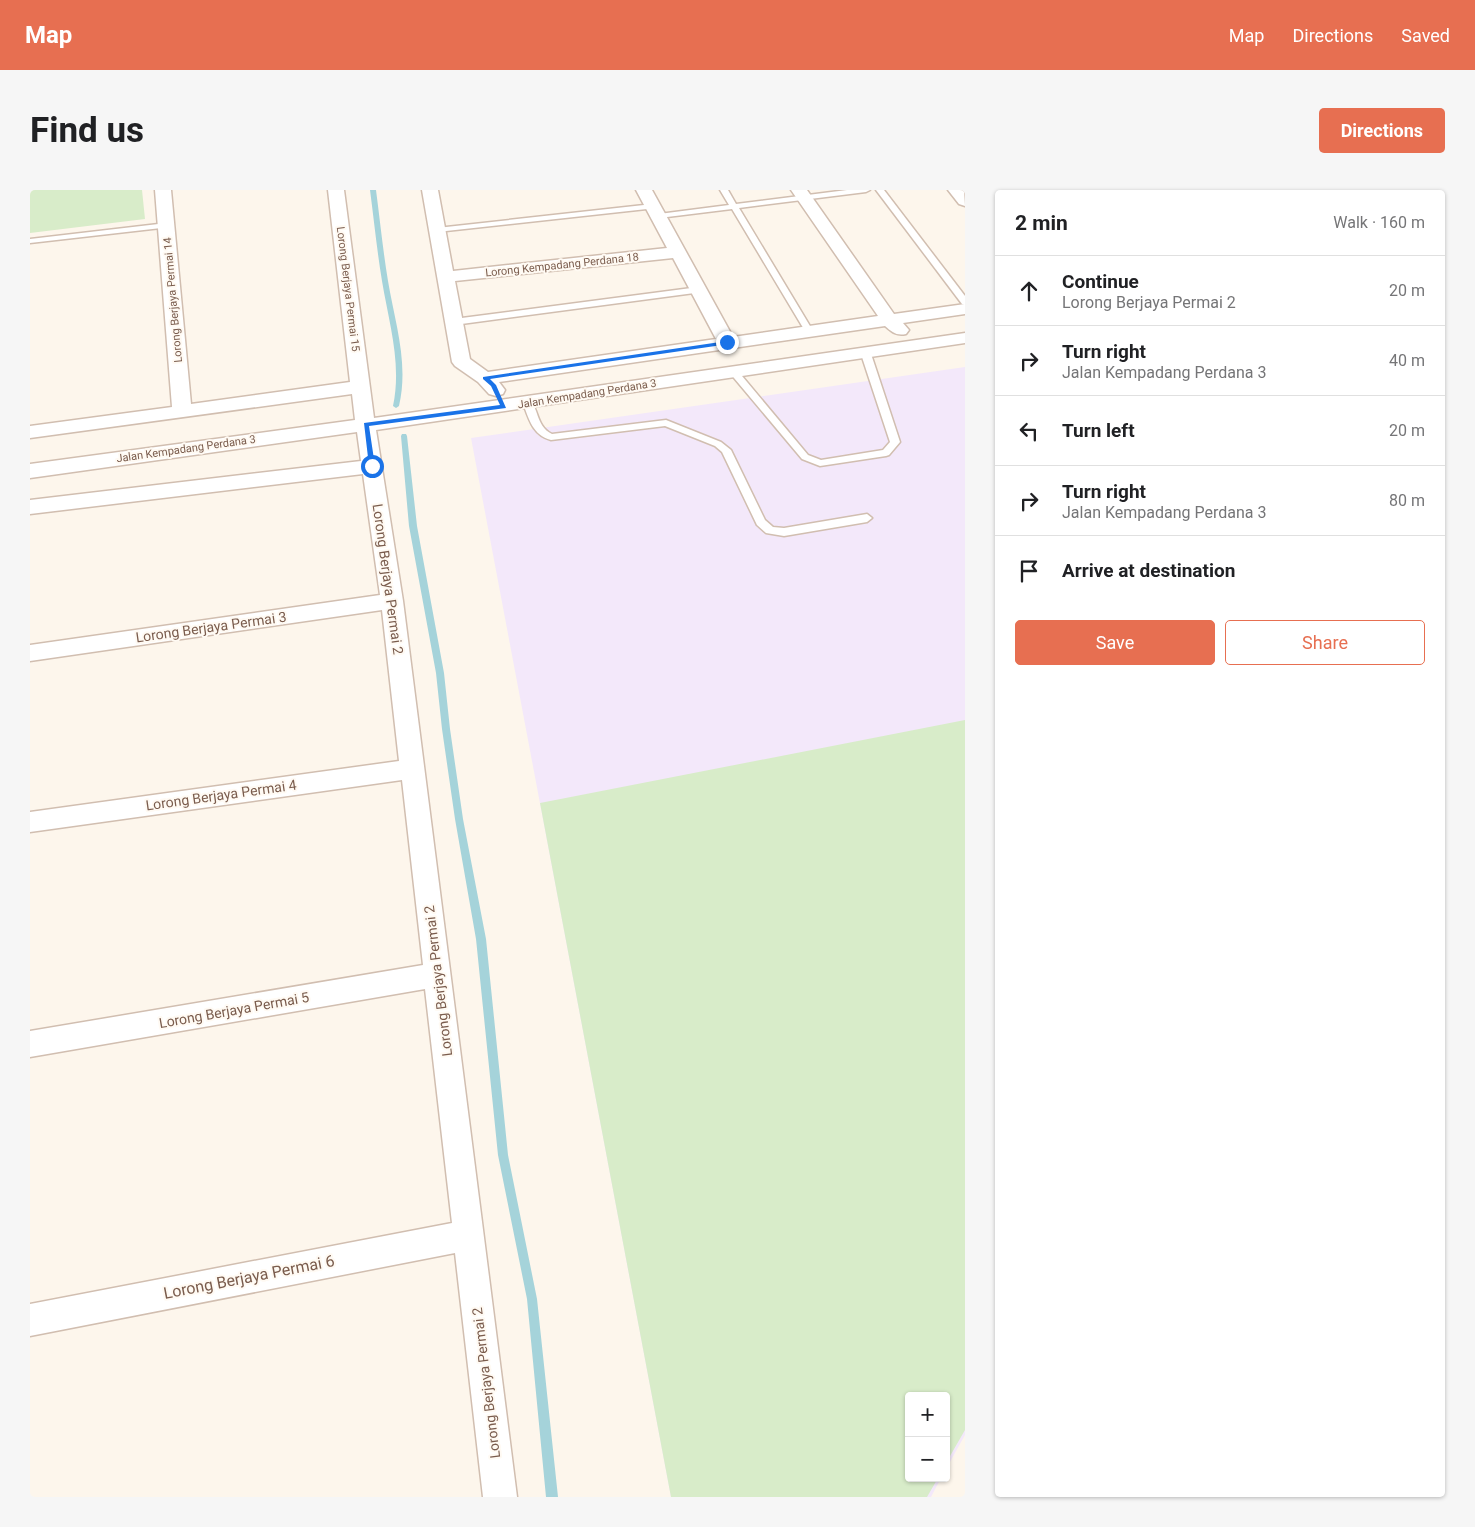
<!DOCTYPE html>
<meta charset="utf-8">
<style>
body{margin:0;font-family:Roboto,sans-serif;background:#f6f6f6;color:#202124}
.controls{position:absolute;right:15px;bottom:15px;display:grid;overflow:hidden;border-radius:5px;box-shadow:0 1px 4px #0004}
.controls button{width:45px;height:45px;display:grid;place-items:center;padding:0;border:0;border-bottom:1px solid #e0e0e0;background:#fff;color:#202124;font:25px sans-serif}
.stop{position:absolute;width:15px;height:15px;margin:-11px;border:4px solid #1a73e8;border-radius:50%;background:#fff}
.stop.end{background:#1a73e8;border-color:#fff;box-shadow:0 1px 5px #0008}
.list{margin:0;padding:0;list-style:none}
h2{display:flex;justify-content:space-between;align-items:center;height:65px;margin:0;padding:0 20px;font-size:21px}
h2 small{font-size:16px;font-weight:400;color:#757577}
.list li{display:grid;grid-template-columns:32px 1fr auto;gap:15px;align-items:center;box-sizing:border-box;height:70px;padding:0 20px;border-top:1px solid #e0e0e0}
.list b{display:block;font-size:19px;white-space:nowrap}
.list p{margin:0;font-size:16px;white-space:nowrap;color:#757577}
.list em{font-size:16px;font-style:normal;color:#757577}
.actions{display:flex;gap:10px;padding:15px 20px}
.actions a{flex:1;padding:11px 0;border:1px solid #e76f51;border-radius:5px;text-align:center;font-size:18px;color:#e76f51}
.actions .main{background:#e76f51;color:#fff}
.icon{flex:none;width:28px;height:28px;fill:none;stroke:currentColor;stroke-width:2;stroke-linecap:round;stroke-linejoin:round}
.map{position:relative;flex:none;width:935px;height:1307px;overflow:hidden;border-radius:5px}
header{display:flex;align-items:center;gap:30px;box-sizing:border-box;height:70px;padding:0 25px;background:#e76f51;color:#fff}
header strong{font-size:24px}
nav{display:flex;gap:28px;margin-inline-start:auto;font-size:18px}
.intro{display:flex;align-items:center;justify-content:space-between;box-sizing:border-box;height:120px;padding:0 30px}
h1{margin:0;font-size:35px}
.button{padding:12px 22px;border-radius:5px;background:#e76f51;color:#fff;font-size:18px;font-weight:700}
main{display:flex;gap:30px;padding:0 30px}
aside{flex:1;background:#fff;border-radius:5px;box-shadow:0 1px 4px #0004}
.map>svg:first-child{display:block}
</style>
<header>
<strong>Map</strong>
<nav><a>Map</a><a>Directions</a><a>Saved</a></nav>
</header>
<div class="intro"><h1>Find us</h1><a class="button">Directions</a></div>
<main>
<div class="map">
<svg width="935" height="1307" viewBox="0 0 935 1307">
<rect width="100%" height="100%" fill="#fdf6ec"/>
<path fill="#f3e8fa" d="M935,177V1245L916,1279V1206H879V1288H911L901,1307H641L441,248Z"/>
<g fill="#d8ecc9">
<path d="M0,0H112L115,29L0,43Z"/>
<path d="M935,530V1240L916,1273V1206H879V1288H908L897,1307H641L510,613Z"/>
</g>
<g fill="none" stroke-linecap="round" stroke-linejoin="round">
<g fill="#a5d3da" fill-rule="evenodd">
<path d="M340,0H346C350,30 353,61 358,91C365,133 379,173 369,216L366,218L363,216C372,174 359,133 352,91C347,61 344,30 340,0Z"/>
<path d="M372,244H376L377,246L387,336L414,483L420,539L433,629L456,749L478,965L507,1109L528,1307H516L497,1109L468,965L446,749L425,629L412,539L406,483L379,336L371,246Z"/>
</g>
<defs>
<g id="service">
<path d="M690,0H698L706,14L817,0H840L836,2L709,18L783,141L782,143L779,144L775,141L702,19L629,28L625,26L629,24L699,15Z"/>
<path d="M846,0H854L935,106V115L932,114Z"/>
<path d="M623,14L627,16L626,18L407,42L403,40L407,38Z"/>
<path d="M137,33L141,35L140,37L0,53V49Z"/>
<path d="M669,97L672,98V102L424,135L420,132L424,129Z"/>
<path d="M836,161L841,164L870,252L859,265L856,266L790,276L772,269L699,182L704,179L707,180L778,265L791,270L853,260L860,252L831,164Z"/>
<path d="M498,210C509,215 505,236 522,244L636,230L691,252L701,260L735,330L743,337L754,338L837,324L842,328L837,332L754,346L736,343L727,335L692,262L685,256L635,236L521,250C503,245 499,230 493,213Z"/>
</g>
<g id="minor">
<path d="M125,0H141L161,214L320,192L298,0H314L344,228L935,143V153L346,240L373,411L487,1307H453L425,1063L0,1146V1114L422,1033L395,799L0,867V841L393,775L372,590L0,642V622L369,571L352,420L0,471V455L350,405L333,284L0,324V310L331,271L327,242L0,288V274L325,230L322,204L0,248V236L142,217Z"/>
<path d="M392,0H408L423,81L637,58L606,0H622L703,147L848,126L761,0H777L864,124L935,114V124L873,133L879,140L876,144C866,146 862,142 855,136L469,192L475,200L473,204L466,206L459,204L448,192L425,176L422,172ZM643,68L686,149L458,182L440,169L425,91Z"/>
<path d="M918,0H934L935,16L929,14Z"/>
</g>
</defs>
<use href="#service" stroke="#d1beb0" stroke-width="3"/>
<use href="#minor" stroke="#d1beb0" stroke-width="3"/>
<use href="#service" fill="#fff" fill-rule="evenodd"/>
<use href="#minor" fill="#fff" fill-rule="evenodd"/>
</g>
<path fill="#1a73e8" d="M697,151L699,154L460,189L466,195L476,218L339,236L345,276L342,278L339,276L334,233L470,215L461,196L453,189V187Z"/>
<g text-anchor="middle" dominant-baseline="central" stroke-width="4" stroke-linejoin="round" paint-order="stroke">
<g font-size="11" fill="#7a5c4d" stroke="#fffaf3">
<text transform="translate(532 75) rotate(-6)">Lorong Kempadang Perdana 18</text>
<text transform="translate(318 99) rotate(83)">Lorong Berjaya Permai 15</text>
<text transform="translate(143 110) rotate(-95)">Lorong Berjaya Permai 14</text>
<text transform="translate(557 204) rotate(-9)">Jalan Kempadang Perdana 3</text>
<text transform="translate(156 259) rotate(-8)">Jalan Kempadang Perdana 3</text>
</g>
<g font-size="14" fill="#7a5c4d" stroke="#fffaf3">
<text transform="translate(358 389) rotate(82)">Lorong Berjaya Permai 2</text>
<text transform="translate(181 437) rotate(-8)">Lorong Berjaya Permai 3</text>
<text transform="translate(191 605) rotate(-8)">Lorong Berjaya Permai 4</text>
<text transform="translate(408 791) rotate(-97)">Lorong Berjaya Permai 2</text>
<text transform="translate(204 820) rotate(-10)">Lorong Berjaya Permai 5</text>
<text transform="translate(456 1193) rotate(-97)">Lorong Berjaya Permai 2</text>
</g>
<g font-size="16" fill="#7a5c4d" stroke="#fffaf3">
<text transform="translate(219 1087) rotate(-11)">Lorong Berjaya Permai 6</text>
</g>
</g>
</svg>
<div class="controls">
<button>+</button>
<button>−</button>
</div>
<div class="stop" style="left:342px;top:276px"></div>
<div class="stop end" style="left:697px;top:152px"></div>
</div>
<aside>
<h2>2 min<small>Walk · 160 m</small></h2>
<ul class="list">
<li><svg class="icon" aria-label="ahead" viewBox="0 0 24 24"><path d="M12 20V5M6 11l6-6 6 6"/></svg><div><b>Continue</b><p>Lorong Berjaya Permai 2</p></div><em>20 m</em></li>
<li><svg class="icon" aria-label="right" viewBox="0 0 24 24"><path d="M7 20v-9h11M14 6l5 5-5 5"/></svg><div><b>Turn right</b><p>Jalan Kempadang Perdana 3</p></div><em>40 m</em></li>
<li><svg class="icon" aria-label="left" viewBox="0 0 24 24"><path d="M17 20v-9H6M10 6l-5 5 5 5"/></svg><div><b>Turn left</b></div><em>20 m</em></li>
<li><svg class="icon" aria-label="right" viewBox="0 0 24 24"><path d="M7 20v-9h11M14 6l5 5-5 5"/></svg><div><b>Turn right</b><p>Jalan Kempadang Perdana 3</p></div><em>80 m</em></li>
<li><svg class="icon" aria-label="arrive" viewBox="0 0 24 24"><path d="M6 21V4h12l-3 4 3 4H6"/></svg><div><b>Arrive at destination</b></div></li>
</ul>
<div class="actions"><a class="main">Save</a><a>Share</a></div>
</aside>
</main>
